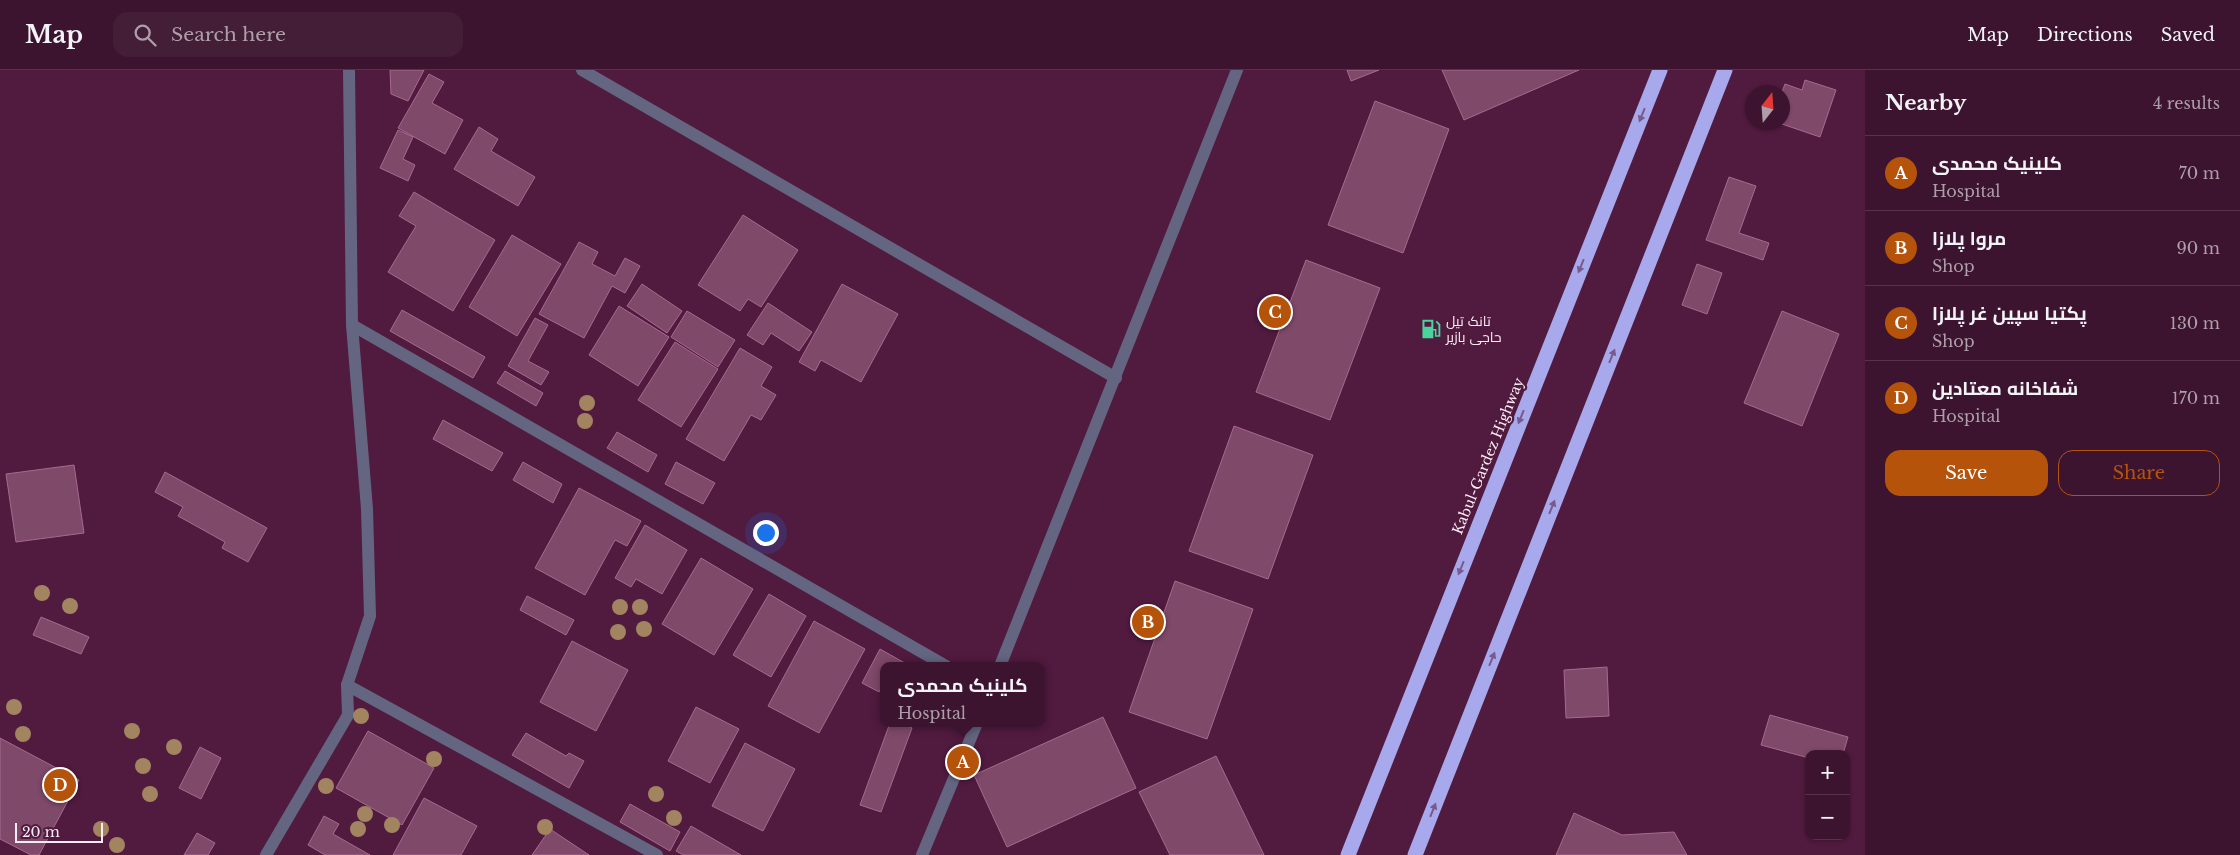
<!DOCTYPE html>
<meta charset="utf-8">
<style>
body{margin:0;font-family:"Libre Baskerville",Cairo,serif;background:#441d37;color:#f1f3f6}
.controls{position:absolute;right:15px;bottom:15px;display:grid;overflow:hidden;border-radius:10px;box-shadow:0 1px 4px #0004}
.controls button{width:45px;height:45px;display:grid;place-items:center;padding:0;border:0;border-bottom:1px solid #56334b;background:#3d142f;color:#f1f3f6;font:25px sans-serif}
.compass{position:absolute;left:1745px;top:15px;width:45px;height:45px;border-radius:50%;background:#3d142f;box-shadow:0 1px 4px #0004;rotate:17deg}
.scale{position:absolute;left:15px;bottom:12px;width:88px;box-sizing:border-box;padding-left:5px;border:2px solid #fbecf4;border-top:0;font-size:14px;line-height:18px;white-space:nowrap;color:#fbecf4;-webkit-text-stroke:4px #511a3f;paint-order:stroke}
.you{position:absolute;left:765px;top:462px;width:18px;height:18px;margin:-12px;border:4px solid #fff;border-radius:50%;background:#1a73e8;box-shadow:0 0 0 8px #1a73e833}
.badge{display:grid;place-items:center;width:32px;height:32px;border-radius:50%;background:#b45309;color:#fff;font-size:16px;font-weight:700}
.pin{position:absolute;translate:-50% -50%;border:2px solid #fff;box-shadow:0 1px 5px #0006}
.popup{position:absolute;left:880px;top:592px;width:165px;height:65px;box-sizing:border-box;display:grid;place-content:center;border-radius:10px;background:#3d142f;filter:drop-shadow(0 1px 4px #0005);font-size:16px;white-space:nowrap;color:#ad9eaa}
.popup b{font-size:19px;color:#f1f3f6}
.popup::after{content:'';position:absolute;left:50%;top:100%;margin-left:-10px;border:10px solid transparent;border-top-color:#3d142f}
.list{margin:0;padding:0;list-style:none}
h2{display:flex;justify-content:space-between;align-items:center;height:65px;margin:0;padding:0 20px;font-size:21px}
h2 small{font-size:16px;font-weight:400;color:#ad9eaa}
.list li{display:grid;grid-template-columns:32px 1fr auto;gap:15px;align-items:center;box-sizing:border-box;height:75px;padding:0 20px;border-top:1px solid #56334b}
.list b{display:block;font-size:19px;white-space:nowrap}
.list p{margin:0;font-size:16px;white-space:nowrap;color:#ad9eaa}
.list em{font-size:16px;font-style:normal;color:#ad9eaa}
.actions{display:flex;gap:10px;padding:15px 20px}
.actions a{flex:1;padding:11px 0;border:1px solid #b45309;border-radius:15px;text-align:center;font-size:18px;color:#b45309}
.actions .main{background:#b45309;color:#fff}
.icon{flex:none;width:28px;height:28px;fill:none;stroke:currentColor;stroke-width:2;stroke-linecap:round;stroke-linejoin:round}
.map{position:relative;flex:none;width:1865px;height:785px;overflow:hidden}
header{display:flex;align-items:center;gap:30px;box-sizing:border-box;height:70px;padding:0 25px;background:#3d142f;border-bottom:1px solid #56334b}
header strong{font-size:24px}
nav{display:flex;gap:28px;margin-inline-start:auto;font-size:18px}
.search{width:350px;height:45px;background:#441d37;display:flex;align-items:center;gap:12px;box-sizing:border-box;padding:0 18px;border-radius:15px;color:#ad9eaa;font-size:19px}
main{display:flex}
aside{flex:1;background:#3d142f}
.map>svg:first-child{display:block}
</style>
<header>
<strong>Map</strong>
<div class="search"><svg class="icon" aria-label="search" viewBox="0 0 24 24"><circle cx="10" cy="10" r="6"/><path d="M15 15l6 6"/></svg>Search here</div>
<nav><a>Map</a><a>Directions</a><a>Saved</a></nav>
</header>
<main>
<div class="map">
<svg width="1865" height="785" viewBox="0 0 1865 785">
<rect width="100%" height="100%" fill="#511a3f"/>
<g fill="#7f496a" stroke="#a86990">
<path d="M390,0H424L408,31L391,24Z"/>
<path d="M1347,0H1379L1351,11Z"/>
<path d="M1442,0H1579L1464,50Z"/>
<path d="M429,4L444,12L432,33L463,50L445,84L398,58Z"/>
<path d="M1805,10L1836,20L1820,67L1776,52H1782V22L1785,14L1802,20Z"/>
<path d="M1375,31L1449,59L1403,183L1328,155Z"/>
<path d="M479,57L498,69L491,81L535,107L518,136L454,99Z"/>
<path d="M398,60L413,67L403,89L415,95L408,111L380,98Z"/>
<path d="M1729,107L1756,116L1739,163L1769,173L1763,190L1706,170Z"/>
<path d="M414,122L495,170L453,241L388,202L416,156L399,146Z"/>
<path d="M743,145L798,180L761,237L748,229L740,241L698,215Z"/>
<path d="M512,165L561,194L517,266L469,237Z"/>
<path d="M579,172L598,182L592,194L615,206L625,188L640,196L625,223L612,216L584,268L539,244Z"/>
<path d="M1306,190L1380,218L1330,350L1256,322Z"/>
<path d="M1697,194L1722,203L1707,244L1682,235Z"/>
<path d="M642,214L682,241L667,263L627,236Z"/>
<path d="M842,214L898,244L861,312L821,290L815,301L799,292Z"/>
<path d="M768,233L812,262L799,281L771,263L763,275L747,265Z"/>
<path d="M619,236L669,267L638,316L589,285Z"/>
<path d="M402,240L485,287L473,308L390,261Z"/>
<path d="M687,241L735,270L718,297L671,267Z"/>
<path d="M1782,241L1839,264L1802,356L1744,333Z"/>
<path d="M535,248L548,255L528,291L549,302L541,315L508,296Z"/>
<path d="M675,272L718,299L681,357L638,330Z"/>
<path d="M740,278L772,297L761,316L776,325L761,350L751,345L724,391L686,369Z"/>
<path d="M505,301L543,323L536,336L497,313Z"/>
<path d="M443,350L503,383L492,401L433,369Z"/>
<path d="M1234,356L1313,385L1268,509L1189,481Z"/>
<path d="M617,362L657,385L648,402L607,378Z"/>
<path d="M523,392L562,414L553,433L513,410Z"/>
<path d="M676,392L715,413L703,434L665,414Z"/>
<path d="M74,395L84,463L16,472L6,404Z"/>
<path d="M165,402L267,458L248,492L222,478L225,472L178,446L183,437L155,422Z"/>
<path d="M579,418L641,451L627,476L615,470L585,525L535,498Z"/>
<path d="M645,455L687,480L662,524L636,509L631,517L615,508Z"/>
<path d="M701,488L753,519L714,585L662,554Z"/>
<path d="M1175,511L1253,539L1207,669L1129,642Z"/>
<path d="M769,524L806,546L771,607L733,585Z"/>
<path d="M527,526L574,550L566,565L520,540Z"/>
<path d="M41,547L89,567L81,584L33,565Z"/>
<path d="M814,551L865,579L819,663L768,636Z"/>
<path d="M572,571L628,600L596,661L540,632Z"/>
<path d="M880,579L910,596H884V612L879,622L862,613Z"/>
<path d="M1607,597L1609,646L1566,648L1564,600Z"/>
<path d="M696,637L739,659L710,713L668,691Z"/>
<path d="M1770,645L1848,667L1843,684H1809V688L1761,675Z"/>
<path d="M1103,647L1136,718L1007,777L974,705Z"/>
<path d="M890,653H900L912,658L881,742L860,735Z"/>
<path d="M368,661L434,698L402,755L336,718Z"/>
<path d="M526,663L566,686L569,683L584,691L569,718L512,685Z"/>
<path d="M0,668L79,710L39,785H31L0,769Z"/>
<path d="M745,673L795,699L763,761L712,736Z"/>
<path d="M200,677L221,688L201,729L179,718Z"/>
<path d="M1216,686L1264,785H1170L1139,722Z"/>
<path d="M424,728L477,756L461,785H393Z"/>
<path d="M630,734L680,762L670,781L620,752Z"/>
<path d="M1574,743L1622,765L1674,762L1687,785H1556Z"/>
<path d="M324,746L339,754L333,764L370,785H325L308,775Z"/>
<path d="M691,756L741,785H683L676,781Z"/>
<path d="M550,759L589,785H532Z"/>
<path d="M197,763L215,773L208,785H184Z"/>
</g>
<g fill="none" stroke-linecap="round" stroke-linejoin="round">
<g stroke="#646580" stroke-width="12">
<path d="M582,0L1116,308"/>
<path d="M352,255L946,596"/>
<path d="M1000,596L1237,0"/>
<path d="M347,615L657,785"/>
<path d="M266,785L348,645L347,615L370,546L367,439L352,255L349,0"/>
<path d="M922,785L977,653"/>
</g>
<g stroke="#a8a9ec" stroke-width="15">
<path d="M1348,785L1660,0"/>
<path d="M1415,785L1725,0"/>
</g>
</g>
<g fill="#a28461">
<circle cx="587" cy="333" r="8"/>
<circle cx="585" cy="351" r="8"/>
<circle cx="42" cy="523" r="8"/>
<circle cx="70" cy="536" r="8"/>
<circle cx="620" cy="537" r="8"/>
<circle cx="640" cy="537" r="8"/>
<circle cx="644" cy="559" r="8"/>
<circle cx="618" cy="562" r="8"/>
<circle cx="14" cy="637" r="8"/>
<circle cx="361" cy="646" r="8"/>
<circle cx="132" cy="661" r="8"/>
<circle cx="23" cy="664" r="8"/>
<circle cx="174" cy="677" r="8"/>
<circle cx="434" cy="689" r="8"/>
<circle cx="143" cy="696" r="8"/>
<circle cx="326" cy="716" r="8"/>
<circle cx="150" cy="724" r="8"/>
<circle cx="656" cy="724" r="8"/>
<circle cx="365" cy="744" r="8"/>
<circle cx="674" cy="748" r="8"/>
<circle cx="392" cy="755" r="8"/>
<circle cx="545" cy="757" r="8"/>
<circle cx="101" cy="759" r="8"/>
<circle cx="358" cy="759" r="8"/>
<circle cx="117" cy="775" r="8"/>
</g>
<defs><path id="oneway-solid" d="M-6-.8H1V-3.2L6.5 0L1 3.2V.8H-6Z" transform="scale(1.25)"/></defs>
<g fill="#785a8d">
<use href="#oneway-solid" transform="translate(1642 45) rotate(112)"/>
<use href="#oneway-solid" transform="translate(1581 196) rotate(112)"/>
<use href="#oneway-solid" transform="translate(1612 286) rotate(-68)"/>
<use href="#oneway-solid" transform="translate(1521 347) rotate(112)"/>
<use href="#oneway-solid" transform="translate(1552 437) rotate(-68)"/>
<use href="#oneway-solid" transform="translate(1461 498) rotate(112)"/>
<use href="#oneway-solid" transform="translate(1492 589) rotate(-68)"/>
<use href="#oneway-solid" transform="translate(1433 740) rotate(-68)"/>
</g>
<defs>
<symbol id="fuel-bare" viewBox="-9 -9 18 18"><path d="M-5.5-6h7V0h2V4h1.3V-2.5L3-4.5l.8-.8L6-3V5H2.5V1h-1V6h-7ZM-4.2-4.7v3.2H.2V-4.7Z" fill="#49d49d" stroke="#511a3f" stroke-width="2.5" paint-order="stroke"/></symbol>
</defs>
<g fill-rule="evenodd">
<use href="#fuel-bare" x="1417" y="245" width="28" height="28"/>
</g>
<g text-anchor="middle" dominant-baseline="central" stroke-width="4.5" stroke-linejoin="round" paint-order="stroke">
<g font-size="14" fill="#fbecf4" stroke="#511a3f" text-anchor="start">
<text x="1446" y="251">تانک تیل<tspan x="1446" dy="16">حاجی بازیر</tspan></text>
</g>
<g font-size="14" fill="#fbecf4" stroke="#511a3f">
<text transform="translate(1488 386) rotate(-68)">Kabul-Gardez Highway</text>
</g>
</g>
</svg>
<div class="controls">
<button>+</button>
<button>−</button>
</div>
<svg class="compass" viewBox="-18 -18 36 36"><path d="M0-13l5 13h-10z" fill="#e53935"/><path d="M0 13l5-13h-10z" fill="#ad9eaa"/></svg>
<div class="scale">20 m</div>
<div class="you"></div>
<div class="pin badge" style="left:963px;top:692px">A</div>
<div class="popup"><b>کلینیک محمدی</b>Hospital</div>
<div class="pin badge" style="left:1148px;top:552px">B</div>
<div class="pin badge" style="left:1275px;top:242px">C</div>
<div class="pin badge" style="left:60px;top:715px">D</div>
</div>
<aside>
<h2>Nearby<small>4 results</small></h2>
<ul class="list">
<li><span class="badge">A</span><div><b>کلینیک محمدی</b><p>Hospital</p></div><em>70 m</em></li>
<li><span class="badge">B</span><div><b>مروا پلازا</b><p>Shop</p></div><em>90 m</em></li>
<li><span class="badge">C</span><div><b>پکتیا سپین غر پلازا</b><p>Shop</p></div><em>130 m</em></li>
<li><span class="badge">D</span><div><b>شفاخانه معتادین</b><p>Hospital</p></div><em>170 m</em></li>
</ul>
<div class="actions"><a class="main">Save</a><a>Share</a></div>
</aside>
</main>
